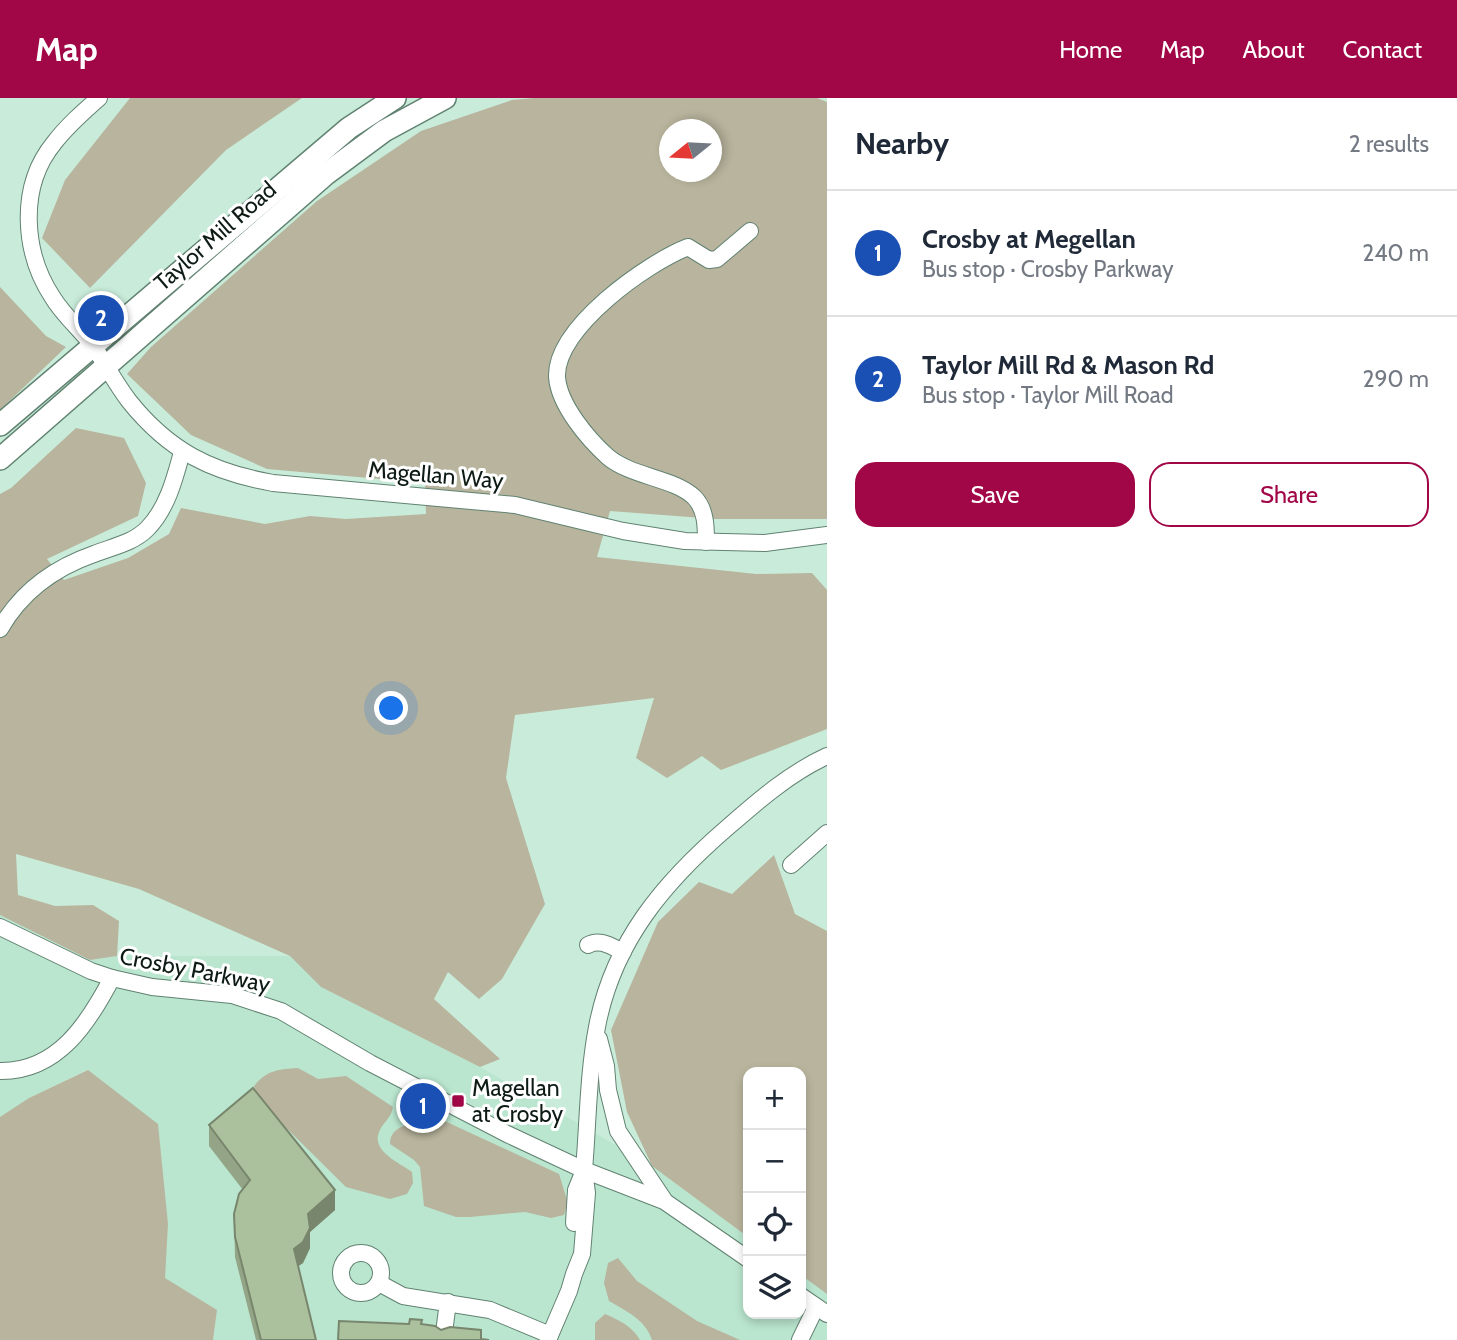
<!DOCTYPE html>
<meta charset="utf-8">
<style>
body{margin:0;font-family:Cabin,sans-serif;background:#f6f6f7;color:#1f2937}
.controls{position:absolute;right:21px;bottom:21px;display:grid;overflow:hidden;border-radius:14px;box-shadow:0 4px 10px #0003}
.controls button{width:63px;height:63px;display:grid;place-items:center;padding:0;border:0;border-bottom:2px solid #e0e1e3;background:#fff;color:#1f2937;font:35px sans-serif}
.compass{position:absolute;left:659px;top:21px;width:63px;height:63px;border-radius:50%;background:#fff;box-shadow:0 4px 10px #0003;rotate:252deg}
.you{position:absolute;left:392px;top:611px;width:24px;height:24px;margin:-18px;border:5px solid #fff;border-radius:50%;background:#1a73e8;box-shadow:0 0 0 10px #1a73e833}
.badge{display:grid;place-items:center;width:46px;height:46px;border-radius:50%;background:#a10646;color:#fff;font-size:23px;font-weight:700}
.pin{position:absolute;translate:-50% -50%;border:4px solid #fff;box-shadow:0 2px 7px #0006}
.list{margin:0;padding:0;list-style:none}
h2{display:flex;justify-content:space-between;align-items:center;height:91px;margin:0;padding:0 28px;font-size:30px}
h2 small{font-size:23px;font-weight:400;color:#747a83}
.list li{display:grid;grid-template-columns:46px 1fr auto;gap:21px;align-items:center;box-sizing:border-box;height:126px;padding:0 28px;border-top:2px solid #e0e1e3}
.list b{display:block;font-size:26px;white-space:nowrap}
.list p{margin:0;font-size:23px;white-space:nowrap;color:#747a83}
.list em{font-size:23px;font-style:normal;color:#747a83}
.actions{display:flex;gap:14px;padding:21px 28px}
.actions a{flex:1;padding:16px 0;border:2px solid #a10646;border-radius:21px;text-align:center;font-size:24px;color:#a10646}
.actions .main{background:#a10646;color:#fff}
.icon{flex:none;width:38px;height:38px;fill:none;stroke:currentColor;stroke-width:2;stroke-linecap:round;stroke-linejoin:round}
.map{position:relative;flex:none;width:827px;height:1242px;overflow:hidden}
header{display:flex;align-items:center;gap:42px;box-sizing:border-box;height:98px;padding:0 35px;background:#a10646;color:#fff}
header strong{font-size:33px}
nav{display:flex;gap:38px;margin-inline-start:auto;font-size:24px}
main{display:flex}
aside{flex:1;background:#fff}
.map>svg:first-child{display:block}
</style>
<header>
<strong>Map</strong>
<nav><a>Home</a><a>Map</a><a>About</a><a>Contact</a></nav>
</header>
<main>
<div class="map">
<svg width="827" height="1242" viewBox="0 0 827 1242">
<rect width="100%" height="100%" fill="#c9ecda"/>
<path fill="#bae6cf" d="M0,817L90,862L117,858H290L321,889L480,969L652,1068L748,1139V1216H801V1177L827,1196V1242H213L217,1212L164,1180L168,1126L87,972L29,1000L0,1019Z"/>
<g fill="#b8b49d" fill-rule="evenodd">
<path d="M130,0H302L226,52L90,190L42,140L65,82Z"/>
<path d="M534,0H817L827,4V421H716L610,413L597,459L756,476L812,475L827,492V631L721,672L702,658L667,680L636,660L654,600L515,617L506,680L545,806L502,881L479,901L448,874L434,901L500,961L480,969L321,889L290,858L139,791L16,756L18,797L55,808L93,807L119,823L117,858L90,862L0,817V396L11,390L76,330L124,340L146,385L138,418L47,461L64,482L128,460L169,436L181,410L265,426L310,418L346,421L426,416L425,385L267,371L191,337L127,276L151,249L317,103L421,33L512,2ZM670,32H712V74H670Z"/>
<path d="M0,189L46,238L66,249L0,312Z"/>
<path d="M774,757L795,816L827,833V1196L801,1177V974H748V1139L652,1068L627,1014L611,932L658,824L699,784L732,796Z"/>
<path d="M298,970L318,981L346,978L393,1009C391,1021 383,1024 379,1034C371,1053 400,1065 412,1074L413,1085L407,1096L390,1101L346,1089L260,1004L254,988C267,972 279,971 298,970Z"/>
<path d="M88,972L158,1026L168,1126L165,1180L217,1212L213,1242H0V1019L29,1000Z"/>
<path d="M436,1019L559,1076L568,1105L564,1117L551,1120L525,1114L470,1119H456L424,1108L420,1069L414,1062L390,1046C390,1023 420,1027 436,1019Z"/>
<path d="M618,1160L637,1183L697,1223L740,1242H652C646,1222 626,1213 609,1203L604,1185L608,1165Z"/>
<path d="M605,1216C619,1222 632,1228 640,1242H595V1225Z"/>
</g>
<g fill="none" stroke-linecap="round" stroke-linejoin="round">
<defs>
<g id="minor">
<path d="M99,0C83,14 67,28 54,45C18,89 23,155 53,200C64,218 81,232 94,249C106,267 116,286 129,303C169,353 211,374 273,385L515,407L623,433L685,443L765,445L827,437"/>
<path d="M706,444C706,429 706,411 694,399C674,380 632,379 608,359C588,341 559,307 557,279C555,230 647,165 688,149L709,162L717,161L750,133"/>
<path d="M0,531C21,494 54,470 94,456C112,449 133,445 147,431C167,411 175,380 182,354"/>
<path d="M791,767L827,735"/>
<path d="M0,829L91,873L112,880L152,889L232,897L281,913L370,965L507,1036L584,1072L664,1103L748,1161"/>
<path d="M588,847C600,840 612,849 623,854"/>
<path d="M599,941L606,968L608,992L618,1033L664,1102"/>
<path d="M0,973C58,974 89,924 112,880"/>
<path d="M574,1125L576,1092L583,1075"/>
<circle cx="361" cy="1175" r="20"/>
<path d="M379,1185L403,1198L490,1212L550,1237"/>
<path d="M801,1198L827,1216"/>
<path d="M443,1242L448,1204"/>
<path d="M548,1242L569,1193L574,1176L582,1156L587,1095L584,1072C588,1025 588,976 597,929C613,844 664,784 728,729C759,702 790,675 827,658"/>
<path d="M800,1242L816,1209"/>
</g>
<g id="major">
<path d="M0,327L349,30L395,0"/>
<path d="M0,361L326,76L384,33L445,0"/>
</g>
</defs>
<use href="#minor" stroke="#618271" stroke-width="18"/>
<use href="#major" stroke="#618271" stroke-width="24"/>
<use href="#minor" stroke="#fff" stroke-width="16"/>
<use href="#major" stroke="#fff" stroke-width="21"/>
</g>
<path fill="#93a586" d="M209,1027L335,1112L310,1134V1150L303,1165L298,1168L316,1242H256L235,1159L234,1116L243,1092L209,1048Z"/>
<path fill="#78866d" d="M335,1092V1112L310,1134V1150L303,1165L294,1171V1151L308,1116Z"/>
<g fill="#abc09c" stroke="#78866d" stroke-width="2">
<path d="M253,990L335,1092L308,1116L310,1130L303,1144L294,1151L316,1242H261L235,1139L234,1116L239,1096L250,1082L209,1027Z"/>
<path d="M410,1221L422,1222L421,1226L435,1228L441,1232L450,1229L481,1232V1241L489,1242H338L339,1223L409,1226Z"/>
</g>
<rect fill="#a10646" stroke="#fff" stroke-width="2.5" x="451" y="996" width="14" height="14" rx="3.5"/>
<g text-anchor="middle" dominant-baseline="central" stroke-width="6" stroke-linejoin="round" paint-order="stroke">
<g font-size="23" fill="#0e1b15" stroke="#fff">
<text transform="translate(215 138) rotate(-41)">Taylor Mill Road</text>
<text transform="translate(436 377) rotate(5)">Magellan Way</text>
<text transform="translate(195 872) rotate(11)">Crosby Parkway</text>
</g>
<g font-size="23" fill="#0e1b15" stroke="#fff" text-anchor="start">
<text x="472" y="990">Magellan<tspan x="472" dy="26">at Crosby</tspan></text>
</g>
</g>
</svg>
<div class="controls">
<button>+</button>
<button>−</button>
<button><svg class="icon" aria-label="locate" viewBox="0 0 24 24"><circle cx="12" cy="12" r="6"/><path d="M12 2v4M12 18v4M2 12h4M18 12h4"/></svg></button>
<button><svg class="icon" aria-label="layers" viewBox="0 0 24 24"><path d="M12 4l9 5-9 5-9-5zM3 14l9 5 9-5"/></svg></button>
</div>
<svg class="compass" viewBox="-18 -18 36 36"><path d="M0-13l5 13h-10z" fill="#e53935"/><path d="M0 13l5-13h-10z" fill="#747a83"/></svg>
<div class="you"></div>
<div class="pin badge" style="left:423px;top:1008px;background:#1a4fb4">1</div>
<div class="pin badge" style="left:101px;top:220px;background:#1a4fb4">2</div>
</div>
<aside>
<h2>Nearby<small>2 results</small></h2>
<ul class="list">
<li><span class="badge" style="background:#1a4fb4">1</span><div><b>Crosby at Megellan</b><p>Bus stop · Crosby Parkway</p></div><em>240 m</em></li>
<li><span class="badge" style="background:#1a4fb4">2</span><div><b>Taylor Mill Rd &amp; Mason Rd</b><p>Bus stop · Taylor Mill Road</p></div><em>290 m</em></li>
</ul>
<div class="actions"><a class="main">Save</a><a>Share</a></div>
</aside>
</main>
